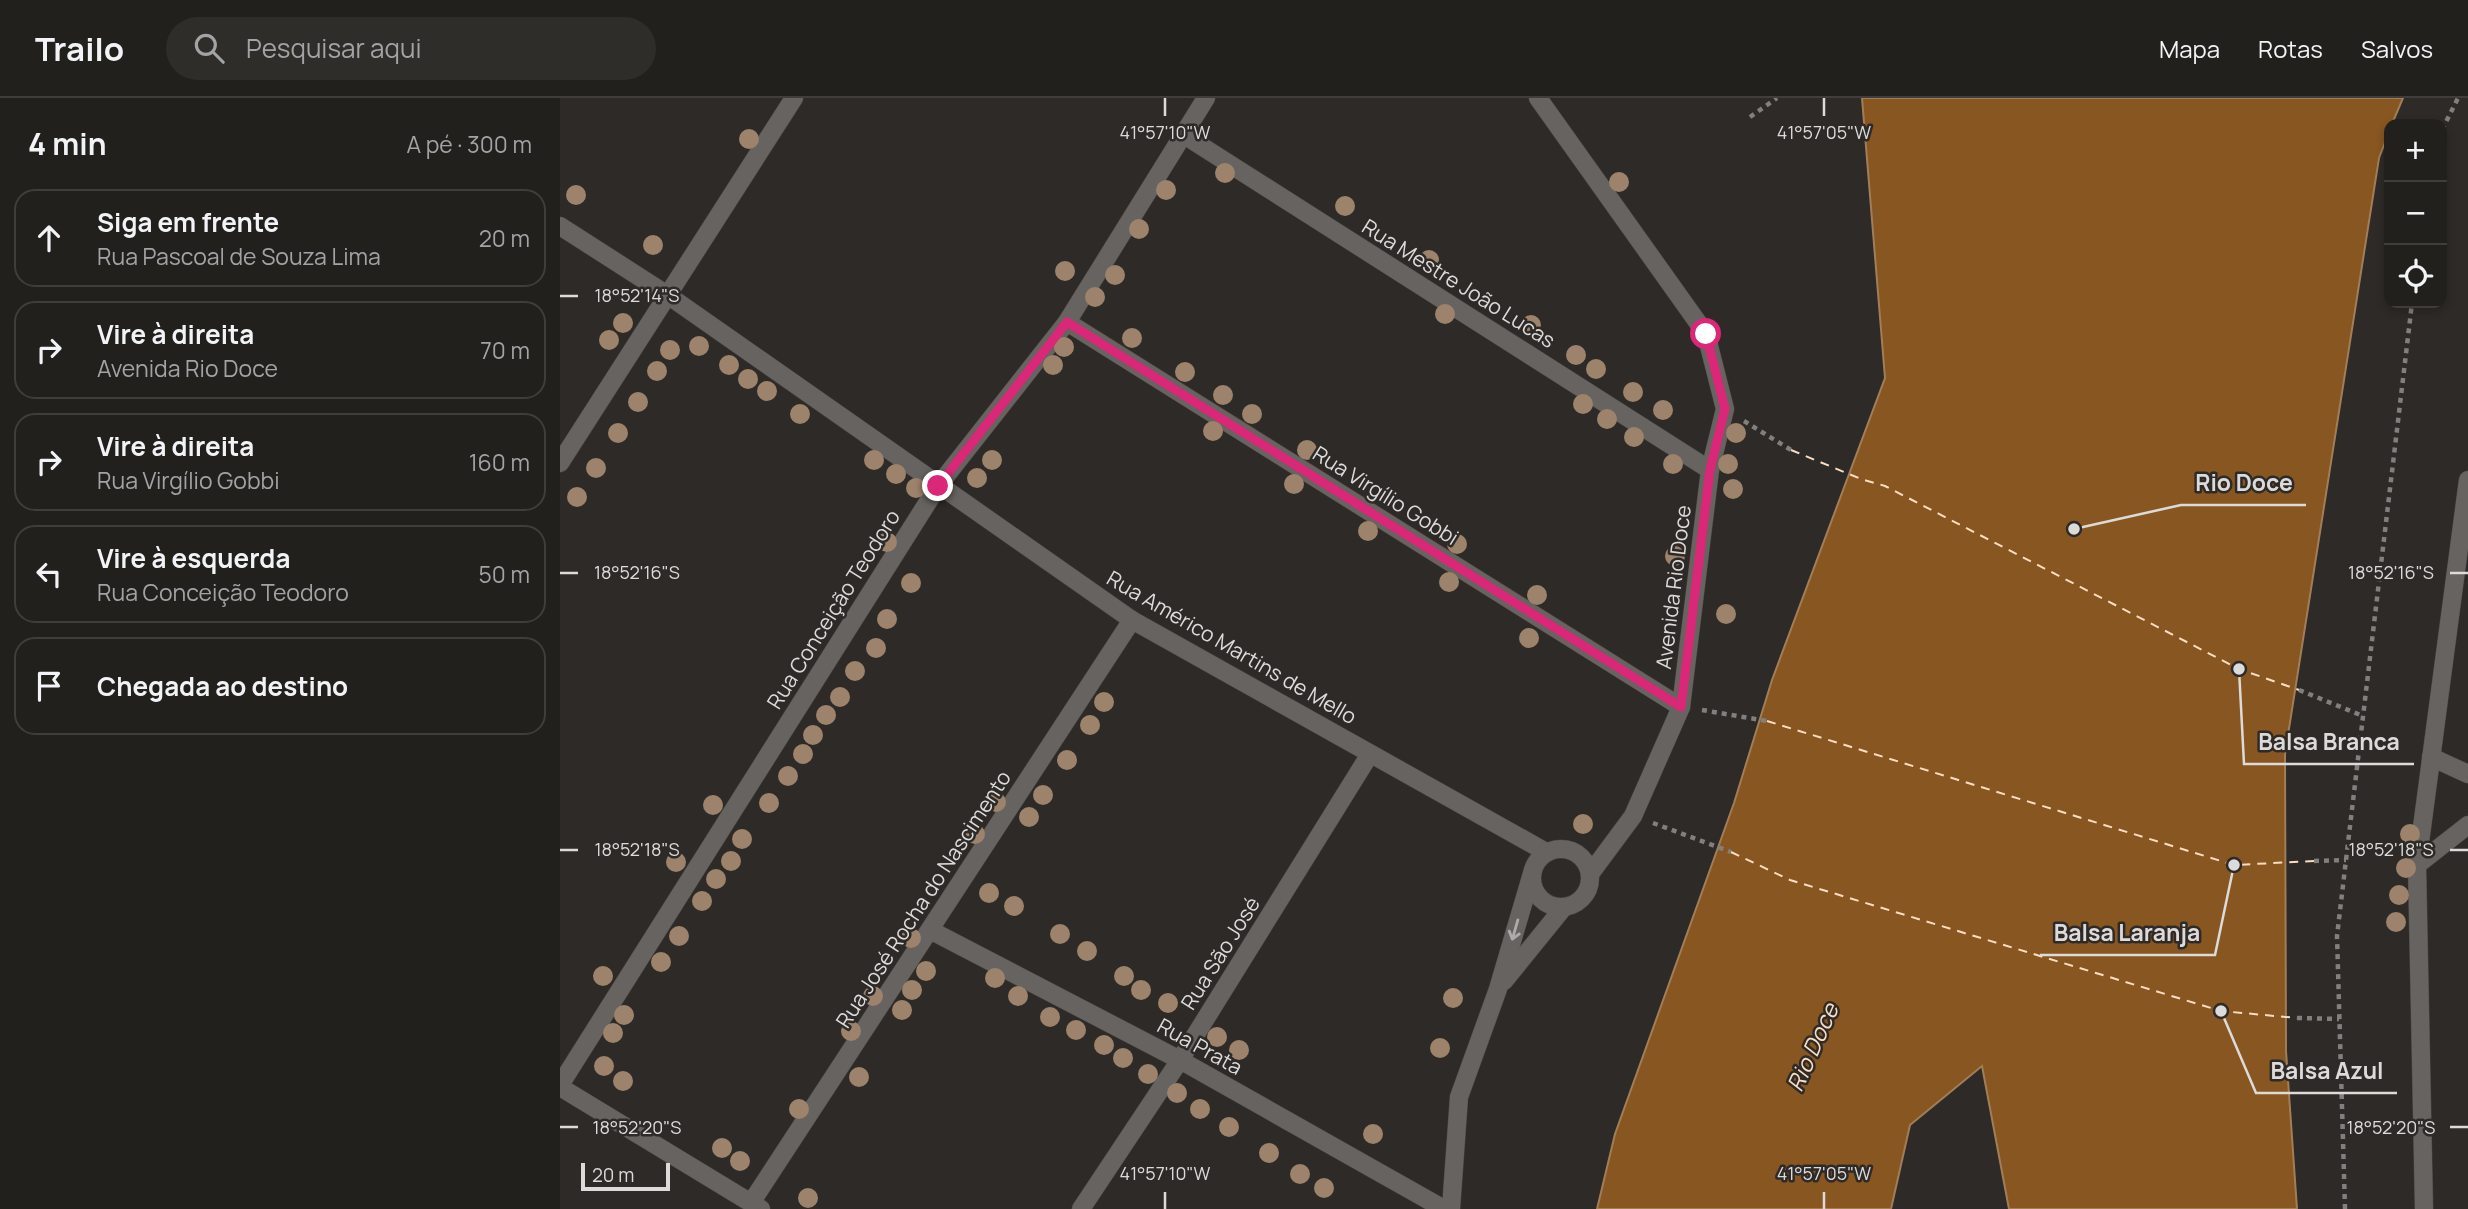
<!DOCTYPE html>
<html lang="pt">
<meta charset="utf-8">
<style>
body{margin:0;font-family:Manrope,sans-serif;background:#2e2d2a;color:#f1f3f6}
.controls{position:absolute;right:21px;top:21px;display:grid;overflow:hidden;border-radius:14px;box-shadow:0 4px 10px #0003}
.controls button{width:63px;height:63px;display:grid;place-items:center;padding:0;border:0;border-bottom:2px solid #3f3e3b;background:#22201d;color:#f1f3f6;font:35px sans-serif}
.scale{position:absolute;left:21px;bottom:18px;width:89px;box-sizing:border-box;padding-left:7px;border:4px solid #dddbda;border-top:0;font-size:19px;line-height:24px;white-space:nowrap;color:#dddbda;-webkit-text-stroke:5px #2d2a27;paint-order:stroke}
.stop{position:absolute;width:21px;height:21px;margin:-16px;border:5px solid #db2777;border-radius:50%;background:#fff}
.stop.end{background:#db2777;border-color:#fff;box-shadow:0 2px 7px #0008}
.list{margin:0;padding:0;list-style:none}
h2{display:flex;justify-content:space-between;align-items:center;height:91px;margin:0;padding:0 28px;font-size:30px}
h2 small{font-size:23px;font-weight:400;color:#a2a3a4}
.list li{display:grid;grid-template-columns:46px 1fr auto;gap:21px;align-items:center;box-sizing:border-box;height:98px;margin:0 14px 14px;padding:0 14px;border:2px solid #3f3e3b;border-radius:21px}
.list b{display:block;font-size:26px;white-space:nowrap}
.list p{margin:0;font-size:23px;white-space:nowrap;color:#a2a3a4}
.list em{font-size:23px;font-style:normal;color:#a2a3a4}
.icon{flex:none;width:38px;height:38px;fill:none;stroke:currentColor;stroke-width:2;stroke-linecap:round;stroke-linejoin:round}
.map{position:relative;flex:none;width:1908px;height:1111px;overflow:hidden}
header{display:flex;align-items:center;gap:42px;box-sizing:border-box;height:98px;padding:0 35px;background:#22201d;border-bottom:2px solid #3f3e3b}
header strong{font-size:33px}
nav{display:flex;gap:38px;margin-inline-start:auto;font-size:24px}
.search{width:490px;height:63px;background:#2e2d2a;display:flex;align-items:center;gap:18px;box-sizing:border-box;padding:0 24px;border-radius:38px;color:#a2a3a4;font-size:26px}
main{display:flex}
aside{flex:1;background:#22201d}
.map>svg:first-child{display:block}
</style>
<header>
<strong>Trailo</strong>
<div class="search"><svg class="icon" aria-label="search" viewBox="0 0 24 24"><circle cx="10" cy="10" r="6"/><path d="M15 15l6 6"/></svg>Pesquisar aqui</div>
<nav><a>Mapa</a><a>Rotas</a><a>Salvos</a></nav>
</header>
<main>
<aside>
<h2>4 min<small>A pé · 300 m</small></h2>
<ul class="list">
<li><svg class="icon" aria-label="ahead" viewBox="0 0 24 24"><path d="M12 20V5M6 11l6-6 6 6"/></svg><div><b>Siga em frente</b><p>Rua Pascoal de Souza Lima</p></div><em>20 m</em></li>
<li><svg class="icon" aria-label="right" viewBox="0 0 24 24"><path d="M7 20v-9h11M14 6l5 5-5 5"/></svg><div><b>Vire à direita</b><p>Avenida Rio Doce</p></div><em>70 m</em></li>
<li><svg class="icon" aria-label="right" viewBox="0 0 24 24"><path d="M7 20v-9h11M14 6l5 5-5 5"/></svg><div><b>Vire à direita</b><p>Rua Virgílio Gobbi</p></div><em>160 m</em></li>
<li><svg class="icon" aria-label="left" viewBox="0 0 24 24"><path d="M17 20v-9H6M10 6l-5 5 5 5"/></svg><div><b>Vire à esquerda</b><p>Rua Conceição Teodoro</p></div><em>50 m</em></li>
<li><svg class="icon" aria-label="arrive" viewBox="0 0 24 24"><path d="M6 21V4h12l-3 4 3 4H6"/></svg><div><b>Chegada ao destino</b></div></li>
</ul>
</aside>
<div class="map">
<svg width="1908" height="1111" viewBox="0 0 1908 1111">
<rect width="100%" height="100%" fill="#2d2a27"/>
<path fill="#885621" stroke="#a27e58" stroke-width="2" d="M1302,0H1843L1832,26H1829V34L1819,60L1725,656L1726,953L1737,1111H1449L1422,968L1350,1027L1331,1111H1037L1055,1036L1174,705L1212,582L1325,280Z"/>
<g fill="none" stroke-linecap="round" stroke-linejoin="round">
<g stroke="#fbddc2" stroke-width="2" stroke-dasharray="9 7" stroke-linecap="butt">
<path d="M1231,352L1301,381L1325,388L1679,571L1739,592"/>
<path d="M1207,623L1674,767L1754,763"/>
<path d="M1171,754L1230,782L1661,913L1737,920"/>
</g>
<defs>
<g id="minor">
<path d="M978,0L1146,236L1165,311L1150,372L1121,609L1073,718L1030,776"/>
<path d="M624,37L1150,372"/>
<path d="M0,128L109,198L572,522L986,754"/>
<path d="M507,224L1121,609"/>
<path d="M0,365L234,0"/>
<path d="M1871,659L1908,676"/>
<circle cx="1001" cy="780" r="29"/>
<path d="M1857,767L1908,727"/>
<path d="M370,832L620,962L884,1111"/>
<path d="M944,883L1004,809"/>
<path d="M0,987L378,388L507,224L646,0"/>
<path d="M0,989L201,1111"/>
<path d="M191,1105L572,522"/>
<path d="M521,1111L620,962L810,656"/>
<path d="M891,1111L899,999L938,891L973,772"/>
</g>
<path id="tertiary" d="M1864,1111L1857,767L1908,382"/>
</defs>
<use href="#minor" stroke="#494645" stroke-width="19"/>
<use href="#tertiary" stroke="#494645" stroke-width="19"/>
<g stroke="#82807e" stroke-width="4.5" stroke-dasharray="5 5" stroke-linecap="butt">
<path d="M1190,19L1217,0"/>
<path d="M1882,32L1898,0"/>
<path d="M1184,323L1231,352"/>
<path d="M1739,592L1803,618"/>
<path d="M1142,612L1207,623"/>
<path d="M1093,725L1171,754"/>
<path d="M1754,763L1786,762"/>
<path d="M1737,920L1779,921"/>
<path d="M1785,1111L1777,838L1852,205"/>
</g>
<use href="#minor" stroke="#676361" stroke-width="18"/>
<use href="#tertiary" stroke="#676361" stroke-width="18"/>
</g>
<g fill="#9d836b">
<circle cx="189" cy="41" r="10"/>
<circle cx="665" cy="75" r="10"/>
<circle cx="1059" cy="84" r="10"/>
<circle cx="606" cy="92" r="10"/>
<circle cx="16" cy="97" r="10"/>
<circle cx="785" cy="108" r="10"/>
<circle cx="579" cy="131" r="10"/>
<circle cx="93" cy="147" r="10"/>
<circle cx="869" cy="162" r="10"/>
<circle cx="505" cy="173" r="10"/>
<circle cx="555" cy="177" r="10"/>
<circle cx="535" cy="199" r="10"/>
<circle cx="885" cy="216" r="10"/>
<circle cx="63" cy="225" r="10"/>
<circle cx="971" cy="227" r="10"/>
<circle cx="572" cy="240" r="10"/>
<circle cx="49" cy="242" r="10"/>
<circle cx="139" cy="248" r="10"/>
<circle cx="504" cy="249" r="10"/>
<circle cx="110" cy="252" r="10"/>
<circle cx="1016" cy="257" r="10"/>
<circle cx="169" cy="267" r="10"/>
<circle cx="493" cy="267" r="10"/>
<circle cx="1036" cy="271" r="10"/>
<circle cx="97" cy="273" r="10"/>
<circle cx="625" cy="274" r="10"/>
<circle cx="188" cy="281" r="10"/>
<circle cx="207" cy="293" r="10"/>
<circle cx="1073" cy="294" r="10"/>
<circle cx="663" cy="297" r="10"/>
<circle cx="78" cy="304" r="10"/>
<circle cx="1023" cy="306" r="10"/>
<circle cx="1103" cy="312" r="10"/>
<circle cx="240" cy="316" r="10"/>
<circle cx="692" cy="316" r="10"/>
<circle cx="1047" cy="321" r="10"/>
<circle cx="653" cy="333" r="10"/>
<circle cx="58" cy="335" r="10"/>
<circle cx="1176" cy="335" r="10"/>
<circle cx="1074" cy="339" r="10"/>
<circle cx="747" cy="352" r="10"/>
<circle cx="314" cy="362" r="10"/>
<circle cx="432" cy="362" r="10"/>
<circle cx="1113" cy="366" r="10"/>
<circle cx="1168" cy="366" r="10"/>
<circle cx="36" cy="370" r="10"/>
<circle cx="336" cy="376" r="10"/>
<circle cx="417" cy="380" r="10"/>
<circle cx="734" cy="386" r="10"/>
<circle cx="356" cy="390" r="10"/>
<circle cx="1173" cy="391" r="10"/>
<circle cx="17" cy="399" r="10"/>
<circle cx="808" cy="433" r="10"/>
<circle cx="327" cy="444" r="10"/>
<circle cx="897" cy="446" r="10"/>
<circle cx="1115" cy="458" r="10"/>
<circle cx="889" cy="484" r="10"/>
<circle cx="351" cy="485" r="10"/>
<circle cx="977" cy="497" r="10"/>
<circle cx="1166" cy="516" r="10"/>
<circle cx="327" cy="521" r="10"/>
<circle cx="969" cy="540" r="10"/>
<circle cx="316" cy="550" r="10"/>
<circle cx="295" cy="573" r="10"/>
<circle cx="280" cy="599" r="10"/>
<circle cx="544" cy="604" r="10"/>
<circle cx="266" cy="617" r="10"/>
<circle cx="530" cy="627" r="10"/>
<circle cx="253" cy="637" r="10"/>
<circle cx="243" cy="656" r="10"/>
<circle cx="507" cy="662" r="10"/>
<circle cx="228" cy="678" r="10"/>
<circle cx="483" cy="697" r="10"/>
<circle cx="436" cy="704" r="10"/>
<circle cx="209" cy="705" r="10"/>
<circle cx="153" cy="707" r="10"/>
<circle cx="469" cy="719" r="10"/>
<circle cx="1023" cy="726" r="10"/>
<circle cx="415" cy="736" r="10"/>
<circle cx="1850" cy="736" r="10"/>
<circle cx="182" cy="741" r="10"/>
<circle cx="171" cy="763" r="10"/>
<circle cx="116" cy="764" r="10"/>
<circle cx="1846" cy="770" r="10"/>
<circle cx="156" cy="781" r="10"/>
<circle cx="429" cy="795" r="10"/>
<circle cx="1839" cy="797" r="10"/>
<circle cx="142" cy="803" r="10"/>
<circle cx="454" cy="808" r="10"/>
<circle cx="1836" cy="824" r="10"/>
<circle cx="500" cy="836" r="10"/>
<circle cx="119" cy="838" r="10"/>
<circle cx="351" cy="840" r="10"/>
<circle cx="527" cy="853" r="10"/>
<circle cx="101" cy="864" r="10"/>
<circle cx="366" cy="873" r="10"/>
<circle cx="43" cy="878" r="10"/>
<circle cx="564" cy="878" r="10"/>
<circle cx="435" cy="880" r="10"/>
<circle cx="352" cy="892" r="10"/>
<circle cx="581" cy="892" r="10"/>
<circle cx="313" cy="898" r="10"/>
<circle cx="458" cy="898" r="10"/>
<circle cx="893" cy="900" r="10"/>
<circle cx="608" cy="905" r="10"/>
<circle cx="342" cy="912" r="10"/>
<circle cx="64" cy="917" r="10"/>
<circle cx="490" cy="919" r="10"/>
<circle cx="516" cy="932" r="10"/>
<circle cx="291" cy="933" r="10"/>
<circle cx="53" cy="935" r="10"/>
<circle cx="657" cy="939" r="10"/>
<circle cx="544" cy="947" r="10"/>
<circle cx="880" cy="950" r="10"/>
<circle cx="679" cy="952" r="10"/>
<circle cx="563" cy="960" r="10"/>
<circle cx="44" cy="968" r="10"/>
<circle cx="588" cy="976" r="10"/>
<circle cx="299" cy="979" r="10"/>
<circle cx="63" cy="983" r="10"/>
<circle cx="617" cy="995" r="10"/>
<circle cx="239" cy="1011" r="10"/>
<circle cx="640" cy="1011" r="10"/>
<circle cx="669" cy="1029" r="10"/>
<circle cx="813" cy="1036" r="10"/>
<circle cx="162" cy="1050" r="10"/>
<circle cx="709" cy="1055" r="10"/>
<circle cx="180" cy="1063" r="10"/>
<circle cx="740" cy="1076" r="10"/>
<circle cx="764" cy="1090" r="10"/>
<circle cx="248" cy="1100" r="10"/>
</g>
<defs><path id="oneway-shaft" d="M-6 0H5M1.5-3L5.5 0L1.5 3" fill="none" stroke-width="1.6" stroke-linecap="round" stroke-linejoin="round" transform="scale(1.75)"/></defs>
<use stroke="#aeabaa" href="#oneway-shaft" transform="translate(955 832) rotate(106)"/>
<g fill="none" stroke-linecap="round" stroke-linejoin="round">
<path stroke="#db2777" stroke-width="9" d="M378,388L507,224L1121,609L1150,372L1165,311L1146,236"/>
</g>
<path fill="none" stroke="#dddbda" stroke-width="2.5" d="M605,0V18M1264,0V18M0,198H18M0,475H18M1890,475H1908M0,752H18M1890,752H1908M0,1029H18M1890,1029H1908M605,1094V1111M1264,1094V1111"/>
<g text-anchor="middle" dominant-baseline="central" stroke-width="5" stroke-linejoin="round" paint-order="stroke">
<g font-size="21" fill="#dddbda" stroke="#2d2a27">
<text transform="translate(899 185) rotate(32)">Rua Mestre João Lucas</text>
<text transform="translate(826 397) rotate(32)">Rua Virgílio Gobbi</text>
<text transform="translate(1113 489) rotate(-83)">Avenida Rio Doce</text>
<text transform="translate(273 511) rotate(-58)">Rua Conceição Teodoro</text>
<text transform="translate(672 549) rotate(30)">Rua Américo Martins de Mello</text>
<text transform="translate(363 801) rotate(-57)">Rua José Rocha do Nascimento</text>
<text transform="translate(660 855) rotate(-58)">Rua São José</text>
<text transform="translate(640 948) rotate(29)">Rua Prata</text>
</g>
<g font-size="23" font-style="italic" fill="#fbddc2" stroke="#2d2a27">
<text transform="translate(1252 949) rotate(-66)">Rio Doce</text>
</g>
</g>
<g font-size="18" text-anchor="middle" fill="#dddbda" stroke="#2d2a27" stroke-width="5" stroke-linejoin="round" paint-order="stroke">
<text x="605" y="41">41°57'10"W</text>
<text x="1264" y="41">41°57'05"W</text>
<text x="77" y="204">18°52'14"S</text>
<text x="77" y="481">18°52'16"S</text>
<text x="1831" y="481">18°52'16"S</text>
<text x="77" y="758">18°52'18"S</text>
<text x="1831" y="758">18°52'18"S</text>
<text x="77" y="1036">18°52'20"S</text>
<text x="1831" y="1036">18°52'20"S</text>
<text x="605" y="1082">41°57'10"W</text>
<text x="1264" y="1082">41°57'05"W</text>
</g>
<path fill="none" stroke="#dddbda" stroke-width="2.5" d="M1514 431L1621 407H1746M1679 571L1684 666H1854M1674 767L1655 857H1480M1661 913L1696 995H1837"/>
<g fill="#dddbda" stroke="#2d2a27" stroke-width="2.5">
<circle cx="1514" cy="431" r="7"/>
<circle cx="1679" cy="571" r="7"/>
<circle cx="1674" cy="767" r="7"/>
<circle cx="1661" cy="913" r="7"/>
</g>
<g font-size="23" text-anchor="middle" font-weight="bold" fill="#dddbda" stroke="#2d2a27" stroke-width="5" stroke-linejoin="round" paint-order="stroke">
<text x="1684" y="393">Rio Doce</text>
<text x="1769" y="652">Balsa Branca</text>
<text x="1567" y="843">Balsa Laranja</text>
<text x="1767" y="981">Balsa Azul</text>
</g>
</svg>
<div class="controls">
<button>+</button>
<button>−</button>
<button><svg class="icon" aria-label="locate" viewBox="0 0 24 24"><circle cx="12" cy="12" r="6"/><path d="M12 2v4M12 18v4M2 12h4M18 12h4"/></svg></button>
</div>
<div class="scale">20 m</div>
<div class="stop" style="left:1146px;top:236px"></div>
<div class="stop end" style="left:378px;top:388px"></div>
</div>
</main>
